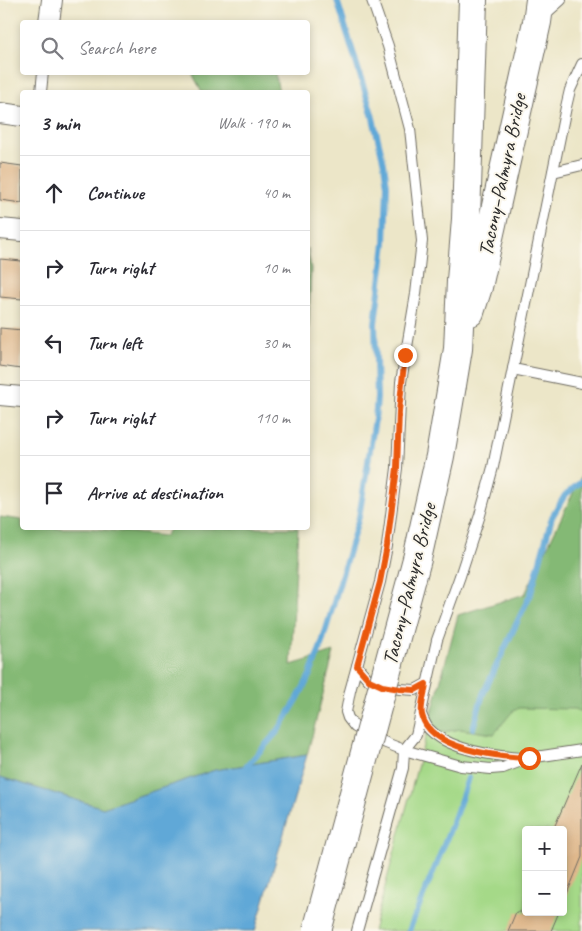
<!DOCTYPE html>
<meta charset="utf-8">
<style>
body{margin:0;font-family:Caveat,sans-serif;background:#f7f7f7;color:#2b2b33}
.controls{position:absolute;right:15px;bottom:15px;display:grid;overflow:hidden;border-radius:5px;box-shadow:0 2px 8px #0003}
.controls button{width:45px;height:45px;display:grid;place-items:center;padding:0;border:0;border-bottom:1px solid #e1e1e2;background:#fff;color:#2b2b33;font:25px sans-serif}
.stop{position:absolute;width:15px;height:15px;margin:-11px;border:4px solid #ea580c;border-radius:50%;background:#fff}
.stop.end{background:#ea580c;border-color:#fff;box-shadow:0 1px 5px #0008}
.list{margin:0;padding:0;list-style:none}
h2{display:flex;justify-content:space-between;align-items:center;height:65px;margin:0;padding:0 20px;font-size:21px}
h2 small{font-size:16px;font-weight:400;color:#7c7c81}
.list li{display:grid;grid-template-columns:32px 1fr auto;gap:15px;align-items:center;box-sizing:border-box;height:75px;padding:0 20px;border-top:1px solid #e1e1e2}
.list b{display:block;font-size:19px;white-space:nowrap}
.list em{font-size:16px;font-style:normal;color:#7c7c81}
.icon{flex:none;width:28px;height:28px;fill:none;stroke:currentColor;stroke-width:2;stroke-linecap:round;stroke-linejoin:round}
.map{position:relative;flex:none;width:582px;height:931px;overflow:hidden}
.search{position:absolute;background:#fff;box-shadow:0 2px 8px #0003;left:20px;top:20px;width:290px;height:55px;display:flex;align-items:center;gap:12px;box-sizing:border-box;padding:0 18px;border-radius:5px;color:#7c7c81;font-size:19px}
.panel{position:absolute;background:#fff;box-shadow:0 2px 8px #0003;left:20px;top:90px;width:290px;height:440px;border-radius:5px}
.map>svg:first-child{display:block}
</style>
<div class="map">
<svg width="582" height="931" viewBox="0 0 582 931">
<rect width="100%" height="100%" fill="#fbf7ec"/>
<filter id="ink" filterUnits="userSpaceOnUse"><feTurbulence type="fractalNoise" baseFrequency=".02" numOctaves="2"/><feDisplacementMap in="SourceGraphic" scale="10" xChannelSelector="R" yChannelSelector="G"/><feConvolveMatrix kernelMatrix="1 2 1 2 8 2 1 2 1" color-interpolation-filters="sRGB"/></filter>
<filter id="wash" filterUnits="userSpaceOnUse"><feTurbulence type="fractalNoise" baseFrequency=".0096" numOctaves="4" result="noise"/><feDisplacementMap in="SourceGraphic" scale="20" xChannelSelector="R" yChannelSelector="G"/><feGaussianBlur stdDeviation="1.12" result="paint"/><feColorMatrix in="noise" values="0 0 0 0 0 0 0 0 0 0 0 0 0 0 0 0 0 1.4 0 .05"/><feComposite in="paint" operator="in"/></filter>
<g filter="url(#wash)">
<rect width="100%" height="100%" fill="#ece6c8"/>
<path fill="#a5d988" stroke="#68825a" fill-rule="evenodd" d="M582,669V931H373L426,735L460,729L494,734L524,688ZM526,830H563V912H526Z"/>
<g fill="#84b974" stroke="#587250">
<path d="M192,73H275L279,92H202Z"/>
<path d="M308,248L311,269L308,344Z"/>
<path d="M582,474V712L575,709L519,708L512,712L494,734L460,729L426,735L458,615L525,594Z"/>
<path d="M0,517L22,520V528H88L165,536L170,528H298L291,665L334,652L307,755L215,770L103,808L0,777Z"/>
</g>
<path fill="#61a8d7" stroke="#466a81" d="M307,755L255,931H0V777L103,808L215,770Z"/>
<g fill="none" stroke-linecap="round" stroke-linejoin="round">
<g stroke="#61a8d7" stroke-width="6">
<path d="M473,728L483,694L531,593L552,517L565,495L582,481"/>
<path d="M243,770L278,731L297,700L310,675L322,643L359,517L375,419L377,398L375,323L385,243L387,185L384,164L372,114L337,0"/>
<path d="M409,931C429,880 452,831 468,778"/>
</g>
</g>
<g id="blocks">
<g fill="#dfb88c">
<path d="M0,163L22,166V203L0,200Z"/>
<path d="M0,259L22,261V299L0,297Z"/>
<path d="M0,328L22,330L21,369L0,366Z"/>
<path d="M582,763V857L564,901L563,830H553Z"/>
<path d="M516,912H559L551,931H508Z"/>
</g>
</g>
</g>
<g filter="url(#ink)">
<use href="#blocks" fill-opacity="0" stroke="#6f6c62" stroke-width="1"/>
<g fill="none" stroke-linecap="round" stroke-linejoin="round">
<defs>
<g id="service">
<path d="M372,0L388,46L410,129L422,241L416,294L401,382L397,468L387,546L380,582L350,691L346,712L348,718L355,727L386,743L404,750L461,766L491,769L503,768L529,758L582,750"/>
<path d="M543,16L561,0"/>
<path d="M41,92L43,72"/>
<path d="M553,172L582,165"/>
<path d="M513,369L582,383"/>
<path d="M357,666L369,680L382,686L400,689L415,690L426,684"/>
<path d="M421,714C423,719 425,724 428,728C448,750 494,756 523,758"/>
<path d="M357,931L403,768L404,750L416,735L437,640L460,576L480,515L493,467L566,107L570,90L582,64"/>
</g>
<g id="minor">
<path d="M49,22L52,0"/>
<path d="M0,113L22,116"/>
<path d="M0,229L22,231"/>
<path d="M0,395L22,397"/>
</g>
<g id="trunk">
<path d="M470,312L478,287L537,22L540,0"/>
<path d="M452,385L458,349L461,281L466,219L473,0"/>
</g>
</defs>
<use href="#service" stroke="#6f6c62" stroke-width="12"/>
<use href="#minor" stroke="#6f6c62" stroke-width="22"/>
<use href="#trunk" stroke="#6f6c62" stroke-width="30"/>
<use href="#service" stroke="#fff" stroke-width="10"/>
<use href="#minor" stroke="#fff" stroke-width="20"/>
<use href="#trunk" stroke="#fff" stroke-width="28"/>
<defs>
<path id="trunk-bridge" d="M317,931L417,559L440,456L452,385"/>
</defs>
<use href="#trunk-bridge" stroke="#6f6c62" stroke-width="30" stroke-linecap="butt"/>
<use href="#trunk-bridge" stroke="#fff" stroke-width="28"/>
</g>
</g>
<g fill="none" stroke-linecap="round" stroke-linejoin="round" filter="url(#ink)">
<path stroke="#ea580c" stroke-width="6" d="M405,355L399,411L397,468L387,546L380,582L357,666L369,680L382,686L400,689L415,690L426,684C425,693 420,706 422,715C429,750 501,757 529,758"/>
</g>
<g text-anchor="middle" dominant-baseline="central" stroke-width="4" stroke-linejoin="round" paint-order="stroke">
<g font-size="21" fill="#2b2b2b" stroke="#fbf7ec">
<text transform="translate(502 175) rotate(-78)">Tacony–Palmyra Bridge</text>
<text transform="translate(409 584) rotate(-76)">Tacony–Palmyra Bridge</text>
</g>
</g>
</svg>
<div class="controls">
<button>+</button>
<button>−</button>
</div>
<div class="stop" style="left:529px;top:758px"></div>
<div class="stop end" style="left:405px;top:355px"></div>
<div class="search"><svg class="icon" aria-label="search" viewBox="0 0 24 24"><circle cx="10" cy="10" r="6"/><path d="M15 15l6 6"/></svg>Search here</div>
<section class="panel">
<h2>3 min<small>Walk · 190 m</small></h2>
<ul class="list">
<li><svg class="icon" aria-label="ahead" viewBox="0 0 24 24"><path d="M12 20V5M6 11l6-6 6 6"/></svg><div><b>Continue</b></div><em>40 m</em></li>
<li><svg class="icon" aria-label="right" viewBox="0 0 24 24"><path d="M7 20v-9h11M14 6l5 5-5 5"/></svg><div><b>Turn right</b></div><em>10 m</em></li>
<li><svg class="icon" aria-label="left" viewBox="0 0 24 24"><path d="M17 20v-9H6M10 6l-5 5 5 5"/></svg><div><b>Turn left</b></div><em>30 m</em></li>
<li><svg class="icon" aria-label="right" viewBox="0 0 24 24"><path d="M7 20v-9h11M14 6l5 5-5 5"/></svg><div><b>Turn right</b></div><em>110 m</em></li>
<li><svg class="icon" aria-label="arrive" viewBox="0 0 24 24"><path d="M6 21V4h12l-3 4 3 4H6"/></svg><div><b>Arrive at destination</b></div></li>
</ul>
</section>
</div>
